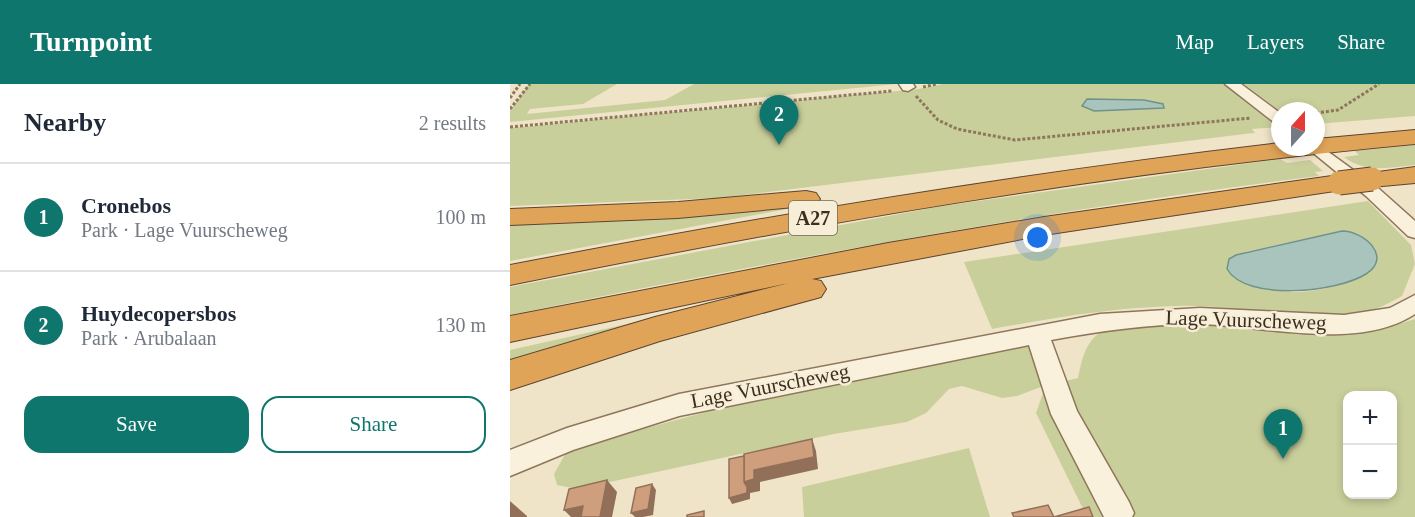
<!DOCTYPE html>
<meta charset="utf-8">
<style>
body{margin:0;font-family:"Times New Roman",serif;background:#f6f6f7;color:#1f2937}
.controls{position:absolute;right:18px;bottom:18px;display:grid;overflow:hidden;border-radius:12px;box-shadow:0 3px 9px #0003}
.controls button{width:54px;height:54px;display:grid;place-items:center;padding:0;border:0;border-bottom:2px solid #e0e1e3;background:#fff;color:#1f2937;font:30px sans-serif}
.compass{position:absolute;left:761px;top:18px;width:54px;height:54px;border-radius:50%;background:#fff;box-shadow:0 3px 9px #0003;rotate:21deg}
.you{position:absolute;left:528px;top:154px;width:21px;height:21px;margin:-15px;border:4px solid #fff;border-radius:50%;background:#1a73e8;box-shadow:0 0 0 9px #1a73e833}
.badge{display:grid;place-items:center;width:39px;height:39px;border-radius:50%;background:#0f766e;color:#fff;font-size:20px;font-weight:700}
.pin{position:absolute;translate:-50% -50px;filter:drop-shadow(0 2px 3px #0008)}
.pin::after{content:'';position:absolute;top:32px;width:21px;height:18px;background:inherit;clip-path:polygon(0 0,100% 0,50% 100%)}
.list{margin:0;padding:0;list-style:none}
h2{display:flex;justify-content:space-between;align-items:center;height:78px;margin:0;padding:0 24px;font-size:26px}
h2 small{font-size:20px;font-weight:400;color:#747a83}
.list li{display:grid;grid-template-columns:39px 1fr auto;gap:18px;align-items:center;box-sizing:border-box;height:108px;padding:0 24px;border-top:2px solid #e0e1e3}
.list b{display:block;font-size:22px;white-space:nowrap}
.list p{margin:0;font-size:20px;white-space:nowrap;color:#747a83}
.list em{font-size:20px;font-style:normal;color:#747a83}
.actions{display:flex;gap:12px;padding:18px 24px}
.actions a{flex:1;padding:14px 0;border:2px solid #0f766e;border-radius:18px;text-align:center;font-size:21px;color:#0f766e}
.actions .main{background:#0f766e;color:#fff}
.map{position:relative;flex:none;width:905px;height:433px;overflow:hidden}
header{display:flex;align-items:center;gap:36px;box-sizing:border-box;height:84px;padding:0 30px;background:#0f766e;color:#fff}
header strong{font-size:28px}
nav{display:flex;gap:33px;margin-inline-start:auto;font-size:21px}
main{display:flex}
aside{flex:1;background:#fff}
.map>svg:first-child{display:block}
</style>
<header>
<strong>Turnpoint</strong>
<nav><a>Map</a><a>Layers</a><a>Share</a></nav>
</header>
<main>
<aside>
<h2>Nearby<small>2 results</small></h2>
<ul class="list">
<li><span class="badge">1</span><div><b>Cronebos</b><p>Park · Lage Vuurscheweg</p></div><em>100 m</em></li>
<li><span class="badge">2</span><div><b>Huydecopersbos</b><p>Park · Arubalaan</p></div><em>130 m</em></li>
</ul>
<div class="actions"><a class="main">Save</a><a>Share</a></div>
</aside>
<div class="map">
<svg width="905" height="433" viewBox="0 0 905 433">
<rect width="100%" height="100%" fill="#f0e4c8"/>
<g fill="#c9cf9b" fill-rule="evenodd">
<path d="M19,0H107L73,20L20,25L17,30L155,16L184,0H387L0,38V27Z"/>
<path d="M433,0H713L747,23L770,43L742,45L745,49L735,50L209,114L0,122V44L408,5Z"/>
<path d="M734,0H905V32L806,40V27H770Z"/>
<path d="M905,61V81C879,84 855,89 834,73L849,71L845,67Z"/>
<path d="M770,75L777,79L800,76L813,87L805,88L809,92C537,126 269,176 0,231V203L10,201L432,122Z"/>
<path d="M858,117L901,161L905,180L892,212C879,219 865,227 850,229C790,239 728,220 668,222C606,223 542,234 482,245L454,178ZM832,147L867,169C866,199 789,215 766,205C750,199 734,185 719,175L738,167Z"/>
<path d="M293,122L0,177V139Z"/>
<path d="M162,230L0,282V266Z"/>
<path d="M905,235V433H577L526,329L536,301L507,312L492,314L452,302L439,305L416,329L397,338L324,350L67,405L47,401L44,390L57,367L68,362L253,313L518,257L537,301L568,294C572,275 576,254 596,245C610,238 647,239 664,240C741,241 833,260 905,235ZM838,312H882V410H838Z"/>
<path d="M459,364L480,433H294L292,403Z"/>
</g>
<g fill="#a9c4bc" stroke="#6f938a" stroke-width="1.5">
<path d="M577,15L634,16L653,20L654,24L584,27L572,22Z"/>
<path d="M832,147C854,147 883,173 856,190C828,208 736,218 717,185L719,175L726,171Z"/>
</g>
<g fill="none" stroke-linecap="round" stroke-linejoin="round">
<defs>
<g id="minor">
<path d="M389,0H403L405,3L398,7L393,6Z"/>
<path d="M715,0H731L770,29V41L765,39Z"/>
<path d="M806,59L868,104L905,137V154L898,152L856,112L796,63H806Z"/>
<path d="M905,211V230C847,268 752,241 687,240C638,240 590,247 541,256L567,327L619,418L624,429L622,433H594L541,330L519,261L169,332L63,366L0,392V366L57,344L169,310L590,230L690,224L834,231L880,224Z"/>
</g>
<g id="highway">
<path d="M905,46V60C601,88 299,140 0,201V181C255,132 512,89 770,59V63H806V55Z"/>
<path d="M905,83V99L862,103L853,100L849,95L853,90Z"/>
<path d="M829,91L838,93L842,99L838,105L534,151L302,195L311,197L316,205L311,213L150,257L0,306V276L145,233L279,199L0,258V232L378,159L534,133Z"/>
<path d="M296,107L306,109L310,115L306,121L168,134L0,141V125L168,118Z"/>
</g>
</defs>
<use href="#minor" stroke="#8d765c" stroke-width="3"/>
<use href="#highway" stroke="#5b4430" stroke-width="2"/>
<g stroke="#8d765c" stroke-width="3" stroke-dasharray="3 2" stroke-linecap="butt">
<path d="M413,3L427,0"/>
<path d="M406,12L428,36L447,45L505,56L741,34"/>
<path d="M0,14L10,0"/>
<path d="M0,25L20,0"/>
<path d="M806,29L828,26L869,0"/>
<path d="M0,43L382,7"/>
</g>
<use href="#minor" fill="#faf1dc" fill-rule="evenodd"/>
<use href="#highway" fill="#e0a458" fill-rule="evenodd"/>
<defs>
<path id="highway-bridge" d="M829,99L862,95"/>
</defs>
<use href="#highway-bridge" stroke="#5b4430" stroke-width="25" stroke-linecap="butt"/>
<use href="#highway-bridge" stroke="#e0a458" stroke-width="23"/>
</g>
<g fill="#916f58">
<path d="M302,355L306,367L308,385L250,398V407L240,409V415L222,420L219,414L244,386Z"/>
<path d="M97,396L107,408L102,433H90Z"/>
<path d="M142,400L146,406L143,431L133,433H125L121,429Z"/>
<path d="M0,417L17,432V433H0Z"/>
<path d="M73,422L83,433H61L54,426Z"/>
</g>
<g fill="#cf9f7d" stroke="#916f58" stroke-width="1.5">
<path d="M302,355L304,373L244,386V395L234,398V370Z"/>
<path d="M234,372V398L237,403V409L219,414V375Z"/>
<path d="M97,396L90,433H71L73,422L54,426L59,405Z"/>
<path d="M142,400L138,425L121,429L126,404Z"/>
<path d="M538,421L544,433L579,423L583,433H504L502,429Z"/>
<path d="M194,427V433H177V431Z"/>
</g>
<g text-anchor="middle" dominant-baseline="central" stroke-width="5" stroke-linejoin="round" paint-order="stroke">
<rect fill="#f7eed8" stroke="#756857" stroke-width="1.5" x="279" y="117" width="48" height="34" rx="4.5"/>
<g font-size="20" font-weight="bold" fill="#3d2e20">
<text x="303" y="134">A27</text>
</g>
<g font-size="21" fill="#3d2e20" stroke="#f7eed8">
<text transform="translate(736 236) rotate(2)">Lage Vuurscheweg</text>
<text transform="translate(260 302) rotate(-11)">Lage Vuurscheweg</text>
</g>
</g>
</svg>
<div class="controls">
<button>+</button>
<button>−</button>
</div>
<svg class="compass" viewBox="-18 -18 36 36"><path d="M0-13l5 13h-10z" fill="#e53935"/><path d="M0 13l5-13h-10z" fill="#747a83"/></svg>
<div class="you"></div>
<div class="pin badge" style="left:773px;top:375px">1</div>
<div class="pin badge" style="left:269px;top:61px">2</div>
</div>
</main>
